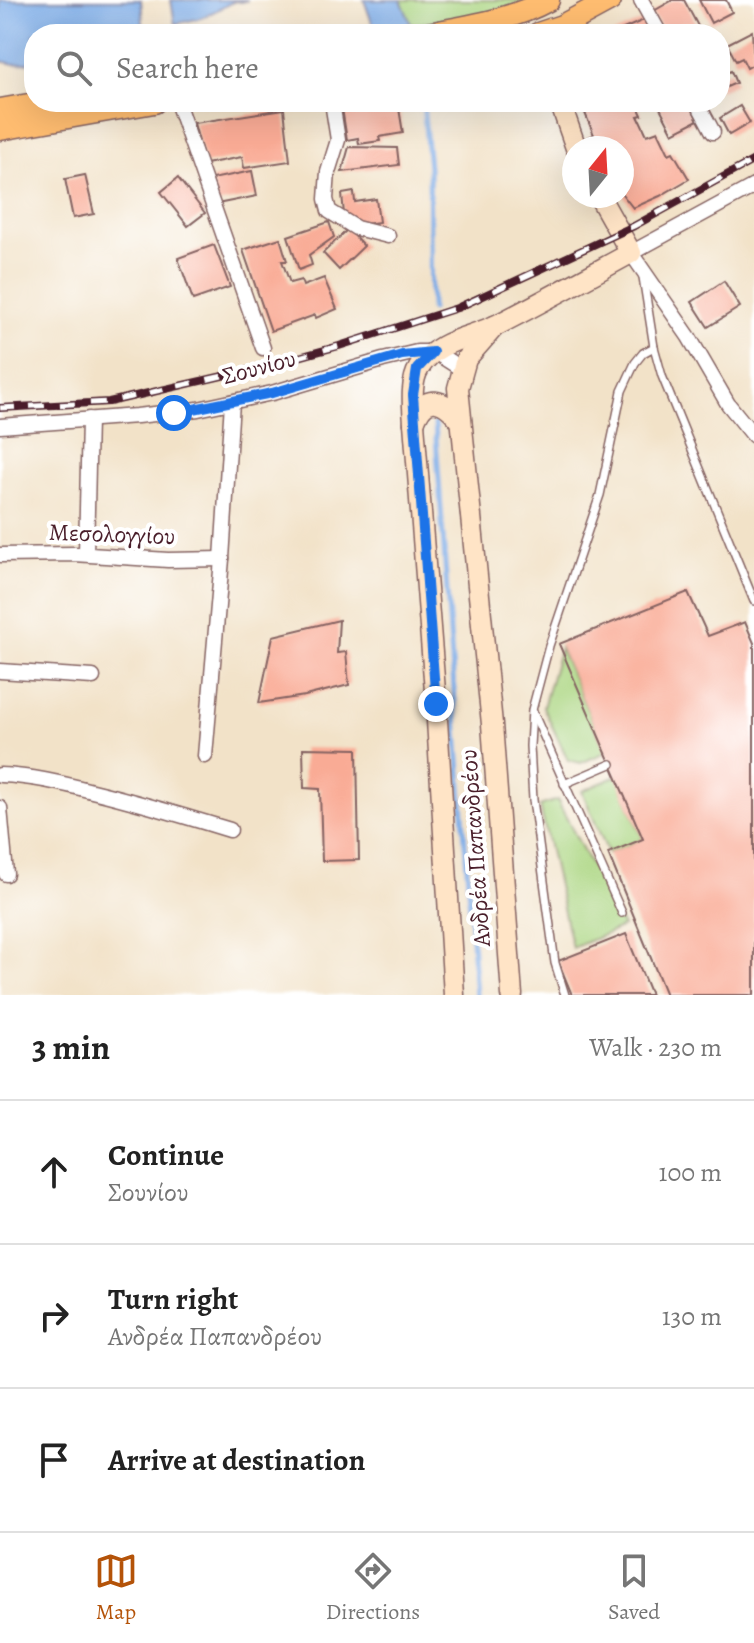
<!DOCTYPE html>
<meta charset="utf-8">
<style>
body{margin:0;font-family:Alegreya,serif;background:#f6f6f6;color:#222}
.compass{position:absolute;left:562px;top:136px;width:72px;height:72px;border-radius:50%;background:#fff;box-shadow:0 8px 32px #0002;rotate:18deg}
.stop{position:absolute;width:24px;height:24px;margin:-18px;border:6px solid #1a73e8;border-radius:50%;background:#fff}
.stop.end{background:#1a73e8;border-color:#fff;box-shadow:0 2px 8px #0008}
.list{margin:0;padding:0;list-style:none}
h2{display:flex;justify-content:space-between;align-items:center;height:104px;margin:0;padding:0 32px;font-size:34px}
h2 small{font-size:26px;font-weight:400;color:#767676}
.list li{display:grid;grid-template-columns:52px 1fr auto;gap:24px;align-items:center;box-sizing:border-box;height:144px;padding:0 32px;border-top:2px solid #e0e0e0}
.list b{display:block;font-size:30px;white-space:nowrap}
.list p{margin:0;font-size:26px;white-space:nowrap;color:#767676}
.list em{font-size:26px;font-style:normal;color:#767676}
.icon{flex:none;width:44px;height:44px;fill:none;stroke:currentColor;stroke-width:2;stroke-linecap:round;stroke-linejoin:round}
.map{position:relative;flex:none;width:754px;height:995px;overflow:hidden}
.search{position:absolute;background:#fff;box-shadow:0 8px 32px #0002;left:24px;right:24px;top:24px;height:88px;display:flex;align-items:center;gap:20px;box-sizing:border-box;padding:0 28px;border-radius:32px;color:#767676;font-size:30px}
.sheet{height:536px;background:#fff}
nav{display:flex;justify-content:space-around;align-items:center;box-sizing:border-box;height:112px;border-top:2px solid #e0e0e0;background:#fff;font-size:22px;color:#767676}
nav a{display:grid;justify-items:center;gap:4px}
nav .on{color:#b45309}
.map>svg:first-child{display:block}
</style>
<div class="map">
<svg width="754" height="995" viewBox="0 0 754 995">
<rect width="100%" height="100%" fill="#fff"/>
<filter id="ink" filterUnits="userSpaceOnUse"><feTurbulence type="fractalNoise" baseFrequency=".0125" numOctaves="2"/><feDisplacementMap in="SourceGraphic" scale="16" xChannelSelector="R" yChannelSelector="G"/><feConvolveMatrix kernelMatrix="1 2 1 2 8 2 1 2 1" color-interpolation-filters="sRGB"/></filter>
<filter id="wash" filterUnits="userSpaceOnUse"><feTurbulence type="fractalNoise" baseFrequency=".006" numOctaves="4" result="noise"/><feDisplacementMap in="SourceGraphic" scale="32" xChannelSelector="R" yChannelSelector="G"/><feGaussianBlur stdDeviation="1.8" result="paint"/><feColorMatrix in="noise" values="0 0 0 0 0 0 0 0 0 0 0 0 0 0 0 0 0 1.4 0 .05"/><feComposite in="paint" operator="in"/></filter>
<g filter="url(#wash)">
<rect width="100%" height="100%" fill="#f2e2c8"/>
<g fill="#acd682" stroke="#7b7a56" stroke-width="2">
<path d="M401,0H533L463,19L411,24Z"/>
<path d="M560,648L606,752L581,763L568,760L543,707Z"/>
<path d="M617,776L643,839L608,853L582,791Z"/>
<path d="M557,800L623,927L572,948L540,806Z"/>
</g>
<g fill="#7cabe6" stroke="#636588" stroke-width="2">
<path d="M0,0H141L144,34H34V62L14,64L0,61Z"/>
<path d="M171,0H248L241,2L235,1L201,18L175,24Z"/>
<path d="M364,0H401L411,24L375,31Z"/>
</g>
<g fill="none" stroke-linecap="round" stroke-linejoin="round">
<g stroke="#7cabe6" stroke-width="5">
<path d="M396,27L399,34"/>
<path d="M423,102L429,168L431,310"/>
<path d="M435,424L476,995"/>
</g>
</g>
<g id="blocks">
<g fill="#f9ab95">
<path d="M673,0H684L698,26L684,34H665L652,12Z"/>
<path d="M699,0H726L732,12L711,23Z"/>
<path d="M646,19L653,34H612Z"/>
<path d="M752,31L754,64L747,68L742,58L736,61L727,44Z"/>
<path d="M731,71L736,83L720,90V75Z"/>
<path d="M341,102H398L403,133L379,137L380,141L359,144L358,138L347,140Z"/>
<path d="M592,102H636L642,115L638,116L647,135L658,131L669,154L673,152L689,179L660,196L633,208L622,194V148H590L586,138L594,135L585,113L595,109Z"/>
<path d="M657,102H689L698,120L673,133Z"/>
<path d="M740,106L750,123L729,135L720,118Z"/>
<path d="M284,109L290,161L244,168L242,157L205,164L194,123Z"/>
<path d="M349,147L397,148L399,165L342,172Z"/>
<path d="M252,171L257,196L217,204L212,179Z"/>
<path d="M85,175L94,214L73,218L65,179Z"/>
<path d="M178,178L205,213L188,226L161,192Z"/>
<path d="M354,192L355,202L376,199L379,222L358,225L344,214L342,194Z"/>
<path d="M329,222L334,237L309,255L312,265L299,270L288,236Z"/>
<path d="M348,229L364,246L339,270L323,253Z"/>
<path d="M280,238L287,261H282L290,283L301,280L303,286L324,278L337,309L316,318L315,315L271,331L243,250Z"/>
<path d="M214,245L230,287L193,300L178,258Z"/>
<path d="M724,281L740,307L708,327L692,302Z"/>
<path d="M688,592L708,636L745,622L754,643V995H666L608,853L643,839L559,644Z"/>
<path d="M339,620L337,653L346,652L349,685L305,696L259,703L273,636Z"/>
<path d="M303,748L357,749L359,860L322,861L320,789L304,788Z"/>
<path d="M626,934L651,995H572L558,961Z"/>
</g>
</g>
</g>
<g filter="url(#ink)">
<use href="#blocks" fill-opacity="0" stroke="#856362" stroke-width="2"/>
<g fill="none" stroke-linecap="round" stroke-linejoin="round">
<defs>
<g id="service">
<path d="M643,277L654,347L662,376L754,601"/>
<path d="M533,712L622,913"/>
<path d="M564,784L611,764"/>
<path d="M565,995L555,963L533,800L530,746L532,710L549,646L600,495L622,391L635,363L643,353L654,347"/>
</g>
<g id="minor">
<path d="M641,0L660,34"/>
<path d="M177,102L263,348"/>
<path d="M332,102L338,140L328,172L326,199L329,211L356,228L388,236"/>
<path d="M697,102L713,132"/>
<path d="M754,186L631,253L689,337L728,404L754,436"/>
<path d="M0,426L137,416L198,409L272,393L383,360L417,352H433L438,354L463,370"/>
<path d="M86,554L89,419"/>
<path d="M0,555L74,554L168,560L222,559"/>
<path d="M0,671L93,677"/>
<path d="M205,756L222,559L232,402"/>
<path d="M0,775C31,776 61,783 92,791C138,802 184,816 230,830"/>
<path d="M0,808L6,874"/>
</g>
<g id="secondary">
<path d="M560,102L576,148"/>
<path d="M495,326L466,359L458,388L492,724L512,995"/>
<path d="M414,423C425,391 444,399 461,421"/>
<path d="M454,995L436,704L414,423C413,406 410,382 419,368C437,339 472,338 499,324C544,301 587,277 631,253L599,196"/>
</g>
<g id="primary">
<path d="M429,34C469,26 512,20 548,0"/>
<path d="M538,34L562,26L610,0"/>
<path d="M0,110L46,102"/>
<path d="M0,129L154,102"/>
</g>
</defs>
<use href="#service" stroke="#856362" stroke-width="10"/>
<use href="#minor" stroke="#856362" stroke-width="17"/>
<use href="#secondary" stroke="#856362" stroke-width="23"/>
<use href="#primary" stroke="#856362" stroke-width="25"/>
<use href="#service" stroke="#fff" stroke-width="7"/>
<use href="#minor" stroke="#fff" stroke-width="14"/>
<use href="#secondary" stroke="#ffe4c6" stroke-width="20"/>
<use href="#primary" stroke="#febc70" stroke-width="22"/>
<defs>
<path id="rail" d="M0,408L109,402L266,366L339,346L457,308L634,226L754,160"/>
</defs>
<use href="#rail" stroke="#4a1f2b" stroke-width="8"/>
<use href="#rail" stroke="#fff" stroke-width="5" stroke-dasharray="15" stroke-linecap="butt"/>
</g>
</g>
<g fill="none" stroke-linecap="round" stroke-linejoin="round" filter="url(#ink)">
<path stroke="#1a73e8" stroke-width="10" d="M174,413L272,393L402,355L433,352L417,369L413,395L436,704"/>
</g>
<g text-anchor="middle" dominant-baseline="central" stroke-width="8" stroke-linejoin="round" paint-order="stroke">
<g font-size="24" fill="#4a1f2b" stroke="#fff">
<text transform="translate(259 367) rotate(-15)">Σουνίου</text>
<text transform="translate(112 534) rotate(2)">Μεσολογγίου</text>
<text transform="translate(475 848) rotate(-94)">Ανδρέα Παπανδρέου</text>
</g>
</g>
</svg>
<svg class="compass" viewBox="-18 -18 36 36"><path d="M0-13l5 13h-10z" fill="#e53935"/><path d="M0 13l5-13h-10z" fill="#767676"/></svg>
<div class="stop" style="left:174px;top:413px"></div>
<div class="stop end" style="left:436px;top:704px"></div>
<div class="search"><svg class="icon" aria-label="search" viewBox="0 0 24 24"><circle cx="10" cy="10" r="6"/><path d="M15 15l6 6"/></svg>Search here</div>
</div>
<section class="sheet">
<h2>3 min<small>Walk · 230 m</small></h2>
<ul class="list">
<li><svg class="icon" aria-label="ahead" viewBox="0 0 24 24"><path d="M12 20V5M6 11l6-6 6 6"/></svg><div><b>Continue</b><p>Σουνίου</p></div><em>100 m</em></li>
<li><svg class="icon" aria-label="right" viewBox="0 0 24 24"><path d="M7 20v-9h11M14 6l5 5-5 5"/></svg><div><b>Turn right</b><p>Ανδρέα Παπανδρέου</p></div><em>130 m</em></li>
<li><svg class="icon" aria-label="arrive" viewBox="0 0 24 24"><path d="M6 21V4h12l-3 4 3 4H6"/></svg><div><b>Arrive at destination</b></div></li>
</ul>
</section>
<nav>
<a class="on"><svg class="icon" aria-label="map" viewBox="0 0 24 24"><path d="M3 6l6-2 6 2 6-2v14l-6 2-6-2-6 2zM9 4v14M15 6v14"/></svg>Map</a>
<a><svg class="icon" aria-label="directions" viewBox="0 0 24 24"><path d="M12 3l9 9-9 9-9-9zM9 14v-3h6M13 9l2 2-2 2"/></svg>Directions</a>
<a><svg class="icon" aria-label="saved" viewBox="0 0 24 24"><path d="M7 4h10v16l-5-4-5 4z"/></svg>Saved</a>
</nav>
